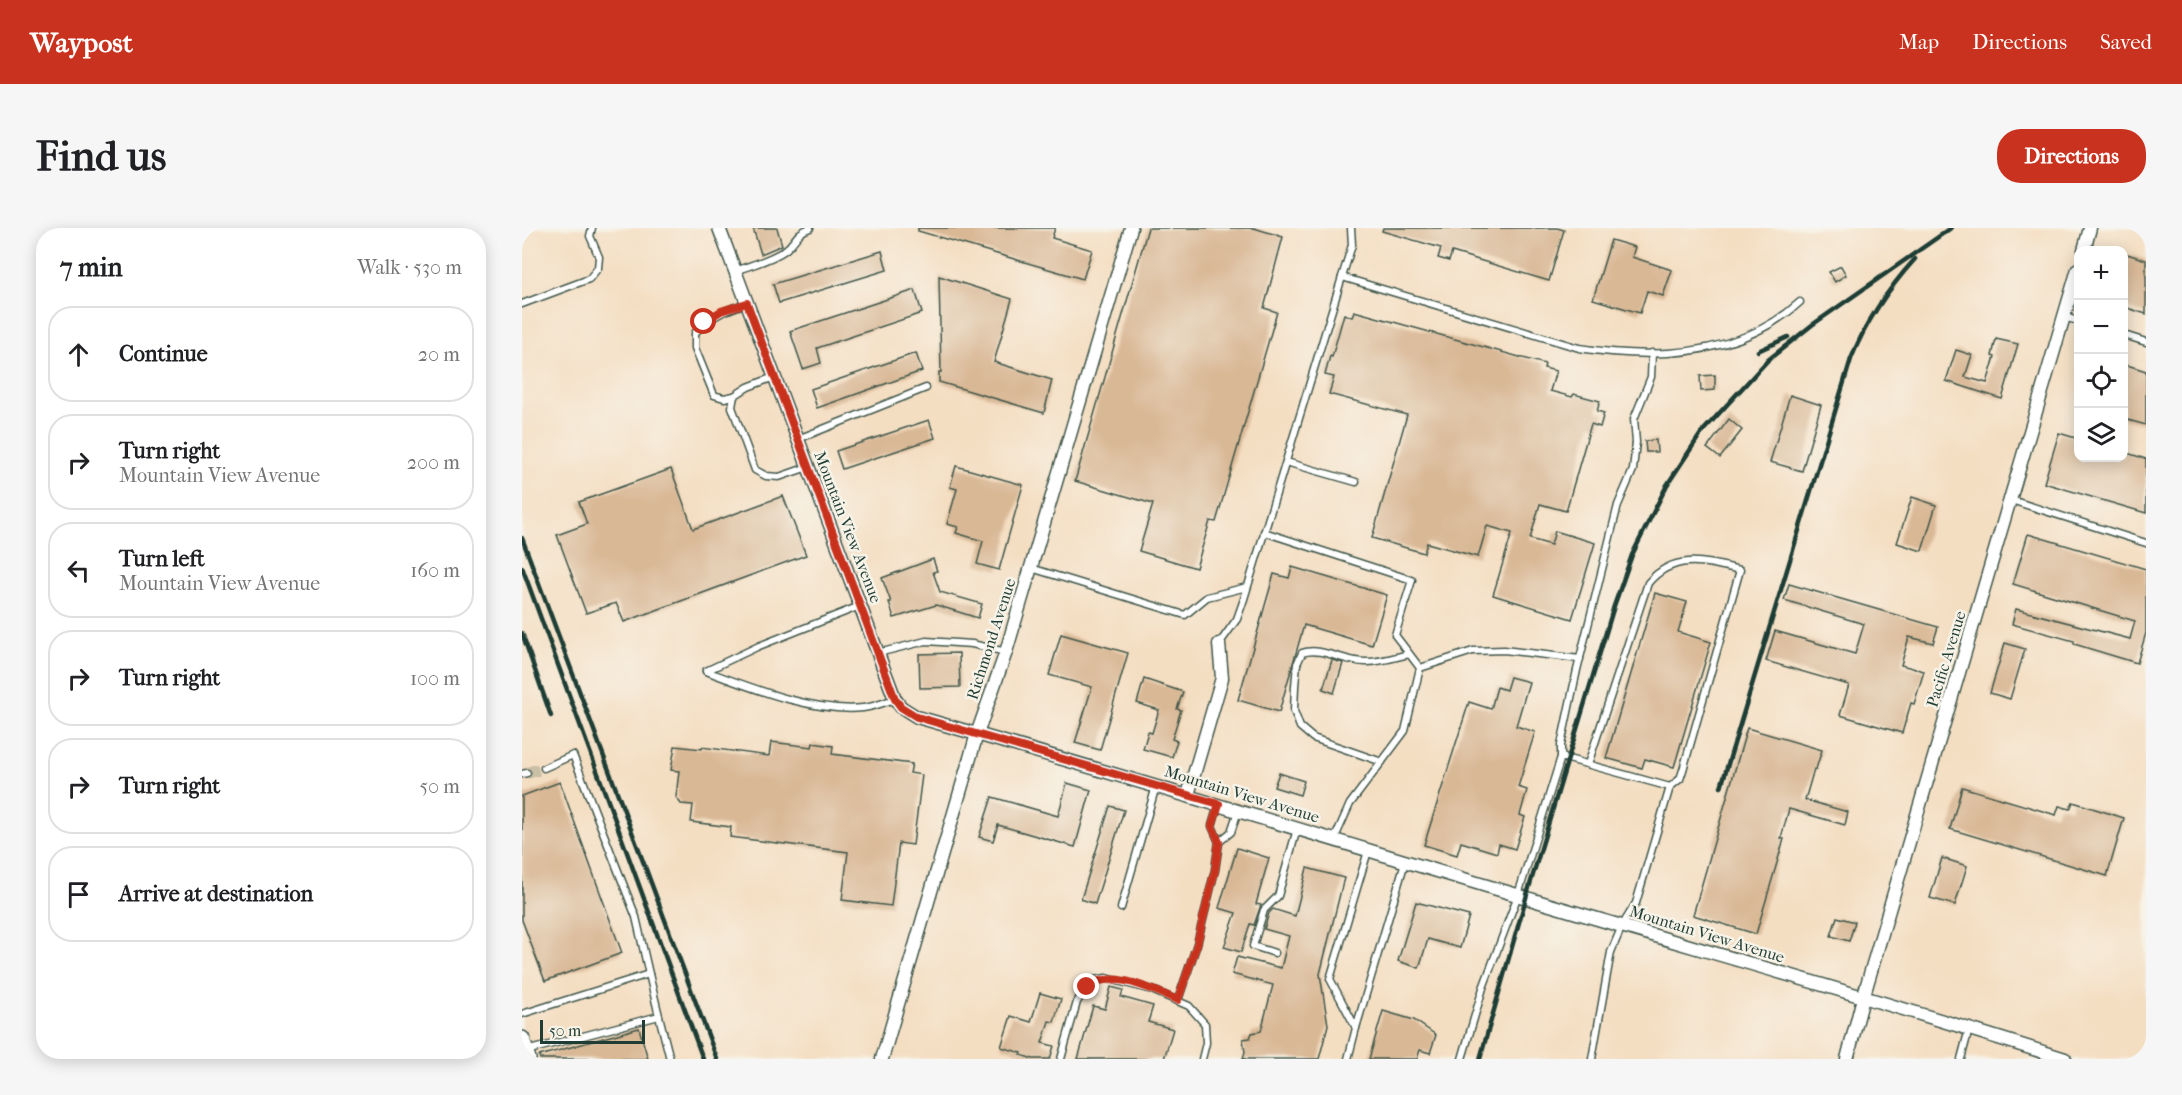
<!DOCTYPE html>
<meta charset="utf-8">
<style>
body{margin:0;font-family:"IM FELL French Canon",serif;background:#f6f6f6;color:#202124}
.controls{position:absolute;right:18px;top:18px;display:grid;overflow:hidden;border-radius:12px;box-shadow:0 3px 15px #0003}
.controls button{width:54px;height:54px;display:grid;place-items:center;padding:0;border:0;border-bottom:2px solid #e0e0e0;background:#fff;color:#202124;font:30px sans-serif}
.scale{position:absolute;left:18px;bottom:15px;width:105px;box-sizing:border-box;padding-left:6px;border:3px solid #1f3d34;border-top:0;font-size:16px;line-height:21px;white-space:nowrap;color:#1f3d34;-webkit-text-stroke:4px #f7f3e8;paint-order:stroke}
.stop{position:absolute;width:18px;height:18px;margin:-14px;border:4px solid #c8321e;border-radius:50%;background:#fff}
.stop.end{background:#c8321e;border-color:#fff;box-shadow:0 2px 6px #0008}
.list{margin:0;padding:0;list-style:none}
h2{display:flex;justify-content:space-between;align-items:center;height:78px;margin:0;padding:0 24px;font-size:26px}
h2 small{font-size:20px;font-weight:400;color:#757577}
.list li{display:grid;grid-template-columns:39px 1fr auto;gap:18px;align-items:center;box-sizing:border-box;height:96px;margin:0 12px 12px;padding:0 12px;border:2px solid #e0e0e0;border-radius:24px}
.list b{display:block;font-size:22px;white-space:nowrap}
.list p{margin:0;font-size:20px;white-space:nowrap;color:#757577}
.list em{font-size:20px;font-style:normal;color:#757577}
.icon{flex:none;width:33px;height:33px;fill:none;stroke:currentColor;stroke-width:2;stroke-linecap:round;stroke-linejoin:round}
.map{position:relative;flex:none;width:1624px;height:831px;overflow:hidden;border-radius:24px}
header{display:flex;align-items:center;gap:36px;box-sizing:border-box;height:84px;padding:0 30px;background:#c8321e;color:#fff}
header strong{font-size:28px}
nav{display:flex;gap:33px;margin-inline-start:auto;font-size:21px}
.intro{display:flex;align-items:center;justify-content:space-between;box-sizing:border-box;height:144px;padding:0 36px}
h1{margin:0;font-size:42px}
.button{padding:15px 27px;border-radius:24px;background:#c8321e;color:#fff;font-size:21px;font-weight:700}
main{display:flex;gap:36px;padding:0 36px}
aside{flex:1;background:#fff;border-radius:24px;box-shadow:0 3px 15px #0003}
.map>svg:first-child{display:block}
</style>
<header>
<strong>Waypost</strong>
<nav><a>Map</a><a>Directions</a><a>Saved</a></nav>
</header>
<div class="intro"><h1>Find us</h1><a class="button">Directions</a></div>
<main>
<aside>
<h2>7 min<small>Walk · 530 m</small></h2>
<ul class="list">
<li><svg class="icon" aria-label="ahead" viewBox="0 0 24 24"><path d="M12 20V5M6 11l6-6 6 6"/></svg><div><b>Continue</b></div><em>20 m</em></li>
<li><svg class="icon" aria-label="right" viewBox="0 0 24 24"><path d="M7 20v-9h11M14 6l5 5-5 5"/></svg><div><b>Turn right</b><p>Mountain View Avenue</p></div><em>200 m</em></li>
<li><svg class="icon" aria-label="left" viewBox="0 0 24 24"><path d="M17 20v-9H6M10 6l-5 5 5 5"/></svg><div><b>Turn left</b><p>Mountain View Avenue</p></div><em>160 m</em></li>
<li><svg class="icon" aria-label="right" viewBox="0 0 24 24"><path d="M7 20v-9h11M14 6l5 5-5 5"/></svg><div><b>Turn right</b></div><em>100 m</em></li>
<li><svg class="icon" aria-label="right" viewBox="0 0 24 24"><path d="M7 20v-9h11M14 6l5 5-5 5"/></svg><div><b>Turn right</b></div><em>50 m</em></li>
<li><svg class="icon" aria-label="arrive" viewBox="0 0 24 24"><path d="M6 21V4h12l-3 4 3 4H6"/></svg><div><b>Arrive at destination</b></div></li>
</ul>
</aside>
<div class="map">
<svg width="1624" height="831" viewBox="0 0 1624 831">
<rect width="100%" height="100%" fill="#f7f3e8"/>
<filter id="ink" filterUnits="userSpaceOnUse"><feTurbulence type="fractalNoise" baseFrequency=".0167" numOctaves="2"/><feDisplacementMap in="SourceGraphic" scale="12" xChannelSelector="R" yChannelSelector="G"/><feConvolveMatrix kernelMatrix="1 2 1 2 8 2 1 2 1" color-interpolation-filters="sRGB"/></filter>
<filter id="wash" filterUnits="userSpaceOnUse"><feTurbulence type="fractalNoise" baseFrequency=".008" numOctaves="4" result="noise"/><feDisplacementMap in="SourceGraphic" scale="24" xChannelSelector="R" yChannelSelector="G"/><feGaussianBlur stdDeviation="1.35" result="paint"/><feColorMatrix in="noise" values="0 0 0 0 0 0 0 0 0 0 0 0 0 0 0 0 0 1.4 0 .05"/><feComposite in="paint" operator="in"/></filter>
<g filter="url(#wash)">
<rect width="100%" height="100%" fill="#f4dec2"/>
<g id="blocks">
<g fill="#d9b895">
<path d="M231,0H255L260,17L239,26Z"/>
<path d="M396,0H533L530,10L570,22L561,51L396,3Z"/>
<path d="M626,0H732L761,9L742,80L755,84L694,294L688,293L674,340L617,323L631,276L553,253Z"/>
<path d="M861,0H1035L1042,2L1027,53L930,24L927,33L916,30L919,20L860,3Z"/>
<path d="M1089,12L1113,19L1110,29L1150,42L1141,68L1125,63L1118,85L1071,71Z"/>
<path d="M360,23L365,42L257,75L251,56Z"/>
<path d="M1602,25L1624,32V86L1602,79Z"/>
<path d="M1319,38L1324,47L1313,54L1307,44Z"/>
<path d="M417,48L490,71L472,134L530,152L522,185L417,154V144H419Z"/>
<path d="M393,62L400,85L295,120L299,135L281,141L268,103Z"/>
<path d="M832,83L1023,136L1022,140L1034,143L1028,163L1050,169L1052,166L1078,173L1075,183L1082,185L1078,199L1069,196L1044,283L1018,276L1008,311L1029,317L1033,303L1073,315L1050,391L971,367L990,305L965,298L956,329L905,315L902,325L850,310L885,187L807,166L812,149L803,147L808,128L810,129L822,86L830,89Z"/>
<path d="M1474,111L1496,116L1480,171L1424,153L1434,122L1450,127L1443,149L1465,155L1473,129L1470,128Z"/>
<path d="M394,125L400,143L295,180L289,161Z"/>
<path d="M1602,136L1624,143V197L1602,191Z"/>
<path d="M1193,147V162L1179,163L1178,148Z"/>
<path d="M1268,167L1299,177L1280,243L1248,234Z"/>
<path d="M1207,191L1220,202L1198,230L1185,220Z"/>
<path d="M407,192L413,210L320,241L314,223Z"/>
<path d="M1537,205L1557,211V230H1602V224L1624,231V285L1522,255Z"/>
<path d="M1134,212L1135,224H1124L1123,213Z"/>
<path d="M434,238L501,257L477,342L455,336L461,313L434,305L436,299L425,296L435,261L428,259Z"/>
<path d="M149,241L171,301L261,268L284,327L102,394L94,375L64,385L35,307L65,296L57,274Z"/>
<path d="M1390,269L1414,277L1400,323L1375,315Z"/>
<path d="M1506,306L1624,341V405L1615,435L1552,416V413L1490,396L1494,381L1608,411L1613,393L1491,356Z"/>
<path d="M411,331L415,343L411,344L418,364L460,376L456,390L414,377L372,390L367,374H369L360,350Z"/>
<path d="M770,339L865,367L850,417L782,397L757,484L716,472L752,346L767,350Z"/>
<path d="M1267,356L1416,399L1411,415L1387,409L1379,437L1402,443L1392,476L1389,475L1380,505L1318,487L1327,457L1244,433L1253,403L1333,426L1342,396L1262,372Z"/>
<path d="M1133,365L1165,374L1156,404L1189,414L1152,539L1123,531L1120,540L1084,530Z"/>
<path d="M539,406L606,425L578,522L553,515L570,459L527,447Z"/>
<path d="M1483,415L1503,421L1488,471L1468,465Z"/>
<path d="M437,425L438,459L398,460L397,426Z"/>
<path d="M810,432L821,435L812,465L801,461Z"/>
<path d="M988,449L1007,454L994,498L1013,504L996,559L1005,562L998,587L1003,589L993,621L977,616L975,625L939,614L935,627L902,617L947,474L969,481L975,459L984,462Z"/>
<path d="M622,451L661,464L655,481L659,482L650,511L655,513L650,529L621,521L626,504L630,505L637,482L615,475Z"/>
<path d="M1225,500L1300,522L1294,541H1292L1283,572L1326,584L1323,597L1267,581L1259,610L1262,611L1234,706L1171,687Z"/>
<path d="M249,514L290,519L291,515L311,518L310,526L390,536L388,545L400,547L391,617L377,615L369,678L320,672L326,624L208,609L209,599L169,594L171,577L159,576L154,569L157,543L149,542L153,518L180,521V519L247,528Z"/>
<path d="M757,545L782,553L778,567L752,559Z"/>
<path d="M38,554L100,725L23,753L0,692V568Z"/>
<path d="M545,555L569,562L553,619L476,597L471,613L457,609L470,569L536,588Z"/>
<path d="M1440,559L1534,587L1537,578L1548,581L1551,574L1602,590L1585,648L1428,601Z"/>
<path d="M588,578L602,582L573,676L559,671Z"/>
<path d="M715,620L747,630L734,676L739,677L732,697L728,696L719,724L702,719L714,685L697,680Z"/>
<path d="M1420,630L1445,638L1433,677L1408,670Z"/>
<path d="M785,640L822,650L798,746L806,797L797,831H721L723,824L721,811L728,810L730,805L739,803L751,757L710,746L715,729L759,740L767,708L742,701L747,685L751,681L773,688Z"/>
<path d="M894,674L947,688L938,720L906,711L897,740L876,733Z"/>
<path d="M1315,689L1333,694L1327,713L1309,708Z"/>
<path d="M589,759L601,762L599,769L631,778L626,794L651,801L642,831H556L571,778L583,781Z"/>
<path d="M518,765L539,771L532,794L527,793L520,815L532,818L528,831H511L499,827L500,825L479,819L489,788L509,794Z"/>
<path d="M861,783L892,792L914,807L908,825L898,822L895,831H847Z"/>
<path d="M117,800L126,831H18L17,828Z"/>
</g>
</g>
</g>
<g filter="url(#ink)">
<use href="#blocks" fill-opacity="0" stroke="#3f5549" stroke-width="1.5"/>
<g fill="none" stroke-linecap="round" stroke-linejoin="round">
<path stroke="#c9bea6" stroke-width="12" stroke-dasharray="12 6" stroke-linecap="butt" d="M5,545L22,540"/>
<defs>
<g id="service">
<path d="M829,0L830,17L820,49L1057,120C1134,132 1218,129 1278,74"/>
<path d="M213,43C229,37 249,32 263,22C274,14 273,5 288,0"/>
<path d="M0,76L67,51L76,40L77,29L68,8L70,0"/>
<path d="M1542,89L1556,93"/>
<path d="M1602,107L1624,114"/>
<path d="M252,149L226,159L212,168L210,179L233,242L244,248L257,249L286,239"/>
<path d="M212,168L202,170L192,167L173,120V105C188,88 204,82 225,75"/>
<path d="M276,211L404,160"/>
<path d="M764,234L834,254"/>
<path d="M1489,272L1624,315"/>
<path d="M742,304L890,352L873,407L898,440L883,503L828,576L812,612"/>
<path d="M509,340L663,387L685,369L725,359"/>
<path d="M697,416L715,391L722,371L820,49"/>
<path d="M356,425L404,413L450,416L484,424"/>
<path d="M898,440L951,423L982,422L1058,431"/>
<path d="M184,443C230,460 292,485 341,480C352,479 363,474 373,471"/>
<path d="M184,443L237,418L338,378"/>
<path d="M1039,529V517L1055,442L1096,277L1111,242L1114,214L1112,191L1129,149L1130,125"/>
<path d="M860,534L791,510L778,499L772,483L773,458L775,436L780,425C800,418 823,435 845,434C859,434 874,429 887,426"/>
<path d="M1066,536L1126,355C1152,324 1184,334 1218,342L1161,542L1158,551L1148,559"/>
<path d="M22,540L51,527L114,689L127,746"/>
<path d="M0,546L5,545"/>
<path d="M697,614L709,604L716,583"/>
<path d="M846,623L808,751L834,800L883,634"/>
<path d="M599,680L634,558"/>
<path d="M753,725L731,718L742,682L756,668L775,601"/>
<path d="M656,772L675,716L693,642L697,614L690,598L696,577"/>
<path d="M0,786L127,746L137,788L4,823"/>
<path d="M137,788L148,831"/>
<path d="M539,831L555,774L565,759L573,752L584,750L630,762L667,778L683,796L684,815L680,831"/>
<path d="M826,831L834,800"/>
<path d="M940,831L961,760L996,667L1039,529L1148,559L1114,675L1100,698L1089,724L1070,831"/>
<path d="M1439,831L1447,801"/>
</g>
<g id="minor">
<path d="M197,0L373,471L379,479L395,489C604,548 811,612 1018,674C1193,726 1369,775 1543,831"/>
<path d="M1562,22L1568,0"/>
<path d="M666,567L700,450L697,416"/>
<path d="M360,831L455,506L484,424L609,0"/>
<path d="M1325,831L1341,770L1556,41"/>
</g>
<path id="tertiary" d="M0,811L6,831"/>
</defs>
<use href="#service" stroke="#3f5549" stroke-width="9"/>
<use href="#minor" stroke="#3f5549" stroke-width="15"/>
<use href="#tertiary" stroke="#3f5549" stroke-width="18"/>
<use href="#service" stroke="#fff" stroke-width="6"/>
<use href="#minor" stroke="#fff" stroke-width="12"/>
<use href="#tertiary" stroke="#fff" stroke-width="15"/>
<g stroke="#1f3d34" stroke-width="4.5">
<path d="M1236,123L1266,109"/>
<path d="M0,310L195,831"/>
<path d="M0,339L181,831"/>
<path d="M0,405L29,488"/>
<path d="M1199,559L1329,131C1344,93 1366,61 1393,31"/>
<path d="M958,831L1004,670L1092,378L1110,327L1145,257L1180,204L1246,132L1290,97L1429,0"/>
</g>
</g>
</g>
<g fill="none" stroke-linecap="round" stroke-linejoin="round" filter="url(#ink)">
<path stroke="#c8321e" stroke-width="8" d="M182,94L199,83L225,75L373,471L379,479L395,489L697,576L690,598L697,614L693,642L675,716L656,772C630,762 590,740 565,759"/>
</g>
<g text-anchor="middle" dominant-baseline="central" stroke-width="5" stroke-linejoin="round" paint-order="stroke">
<g font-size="16" fill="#1f3d34" stroke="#f7f3e8">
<text transform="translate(326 299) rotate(69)">Mountain View Avenue</text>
<text transform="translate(469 411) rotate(-72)">Richmond Avenue</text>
<text transform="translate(1424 431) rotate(-73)">Pacific Avenue</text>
<text transform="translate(720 566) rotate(17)">Mountain View Avenue</text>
<text transform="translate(1185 706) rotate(17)">Mountain View Avenue</text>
</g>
</g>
</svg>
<div class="controls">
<button>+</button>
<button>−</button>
<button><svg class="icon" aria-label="locate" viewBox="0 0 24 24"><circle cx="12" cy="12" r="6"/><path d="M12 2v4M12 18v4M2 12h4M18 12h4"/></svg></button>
<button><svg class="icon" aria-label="layers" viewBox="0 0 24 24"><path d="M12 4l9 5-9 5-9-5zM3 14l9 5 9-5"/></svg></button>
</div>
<div class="scale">50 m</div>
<div class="stop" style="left:182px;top:94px"></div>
<div class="stop end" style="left:565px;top:759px"></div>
</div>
</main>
